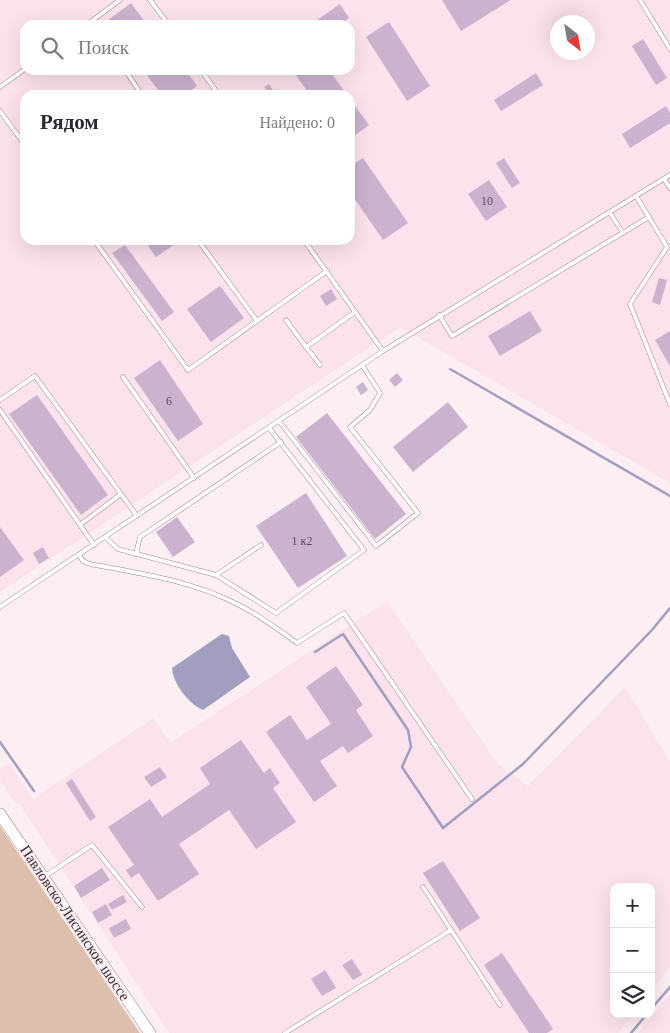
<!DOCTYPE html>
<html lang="ru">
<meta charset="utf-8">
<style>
body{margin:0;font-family:Georgia,serif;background:#f7f7f7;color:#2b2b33}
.controls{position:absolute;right:15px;bottom:15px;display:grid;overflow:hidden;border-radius:10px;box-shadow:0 5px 20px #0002}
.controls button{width:45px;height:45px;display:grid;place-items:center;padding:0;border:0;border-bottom:1px solid #e1e1e2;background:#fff;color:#2b2b33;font:25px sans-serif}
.compass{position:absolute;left:550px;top:15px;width:45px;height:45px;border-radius:50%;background:#fff;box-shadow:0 5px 20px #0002;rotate:149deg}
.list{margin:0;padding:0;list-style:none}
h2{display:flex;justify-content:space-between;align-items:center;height:65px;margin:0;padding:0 20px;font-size:21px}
h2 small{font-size:16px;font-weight:400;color:#7c7c81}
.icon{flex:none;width:28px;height:28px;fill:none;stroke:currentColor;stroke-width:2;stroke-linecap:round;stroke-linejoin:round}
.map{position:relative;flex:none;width:670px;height:1033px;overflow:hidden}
.search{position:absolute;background:#fff;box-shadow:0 5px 20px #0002;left:20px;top:20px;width:335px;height:55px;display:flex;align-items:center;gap:12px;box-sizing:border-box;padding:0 18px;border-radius:15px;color:#7c7c81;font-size:19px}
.panel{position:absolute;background:#fff;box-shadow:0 5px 20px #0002;left:20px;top:90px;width:335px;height:155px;border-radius:15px}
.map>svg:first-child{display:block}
</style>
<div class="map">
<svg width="670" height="1033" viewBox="0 0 670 1033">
<rect width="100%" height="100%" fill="#fdeef4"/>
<g fill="#fce2ec" fill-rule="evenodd">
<path d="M0,0H670V483L400,327L0,592ZM558,22H588V52H558ZM25,25H350V70H25ZM25,95H350V240H25Z"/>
<path d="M387,601L497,763L528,786L625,687L670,762V967L651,991V887H614V1014H633L618,1033H169L19,803L16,804L0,780V768L9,763L33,799L153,718L170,743Z"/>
<path d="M670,995V1033H638Z"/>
</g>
<path fill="#dcbfac" d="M0,826L140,1033H0Z"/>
<path fill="#a19ebf" d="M222,634L229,636L232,648L250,677L203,710C189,704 173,684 172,668Z"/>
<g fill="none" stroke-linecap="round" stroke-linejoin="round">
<g stroke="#a19ebf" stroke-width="2.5">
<path d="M450,369L670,496"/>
<path d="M315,652L343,634L408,730L411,747L402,767L443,828L523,764L652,630L670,608"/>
<path d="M0,742L34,791"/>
<path d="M651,1009L670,987"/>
<path d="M631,1033L647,1014"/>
</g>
</g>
<g fill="#cbb3d0">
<path d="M442,0H511L461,31Z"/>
<path d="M131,3L147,25H112L108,20Z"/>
<path d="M340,4L349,18L340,25H310Z"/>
<path d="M389,22L430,86L407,101L366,37Z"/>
<path d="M643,39L667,78L656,85L632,46Z"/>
<path d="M143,70H186L197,86L184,95H162Z"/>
<path d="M292,70H329L347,95H310Z"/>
<path d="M536,73L543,85L501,111L494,100Z"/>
<path d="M269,84L276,95H270L264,87Z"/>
<path d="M350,99L369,125L350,139Z"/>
<path d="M666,106L670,113V123L630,148L622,134Z"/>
<path d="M363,158L408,223L383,240L350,192V166Z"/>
<path d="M504,158L520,183L512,188L496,163Z"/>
<path d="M489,180L507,207L486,221L468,194Z"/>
<path d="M144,240H181L156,257Z"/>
<path d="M125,245L174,312L162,321L112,253Z"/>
<path d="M659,278L667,280L660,305L652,302Z"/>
<path d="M220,286L244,318L211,342L187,309Z"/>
<path d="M331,289L337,299L326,306L320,296Z"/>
<path d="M530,311L542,331L500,356L488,336Z"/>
<path d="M670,331V366L655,340Z"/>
<path d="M160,360L203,424L178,441L134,378Z"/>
<path d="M397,373L403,380L395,387L389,380Z"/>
<path d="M363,382L368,390L361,395L356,387Z"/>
<path d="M37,395L108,495L81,515L9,414Z"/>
<path d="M448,402L468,427L413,472L393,447Z"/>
<path d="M327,413L406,514L375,539L296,437Z"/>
<path d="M306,493L347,556L298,588L256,526Z"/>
<path d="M177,517L195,542L173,557L156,532Z"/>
<path d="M0,527L24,560L0,577Z"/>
<path d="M43,547L49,558L39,564L33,553Z"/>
<path d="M336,666L363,705L356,710L373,736L348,753L343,746L320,761L337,786L314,802L266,732L290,715L307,740L331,724L306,687Z"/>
<path d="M241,740L264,773L270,768L280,783L273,788L296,822L256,849L229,810L179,844L199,874L158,901L139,873L131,878L126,870L134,865L108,827L150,799L162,817L210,784L200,768Z"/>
<path d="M160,767L167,777L151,787L144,777Z"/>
<path d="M72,779L96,817L90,821L66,783Z"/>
<path d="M443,861L480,918L460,931L423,873Z"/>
<path d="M102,868L110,880L81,898L74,886Z"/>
<path d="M123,895L127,902L112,910L108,904Z"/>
<path d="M106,904L112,915L98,923L92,912Z"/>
<path d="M126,919L131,929L114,938L109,928Z"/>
<path d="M502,953L553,1029L547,1033H529L484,965Z"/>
<path d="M352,959L362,975L353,980L342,965Z"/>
<path d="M325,970L336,988L322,996L311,979Z"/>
</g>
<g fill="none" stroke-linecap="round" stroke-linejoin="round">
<defs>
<g id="lane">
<path d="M150,0L169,25"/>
<path d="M640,0L670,49"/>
<path d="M86,25L120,0"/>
<path d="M125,70L142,95"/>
<path d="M201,70L219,95"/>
<path d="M0,87L25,69"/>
<path d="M0,111L25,145"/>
<path d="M664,179L670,188"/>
<path d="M636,196L667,247L630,304L670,404"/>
<path d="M610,213L623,233"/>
<path d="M94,240L188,370L327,271"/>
<path d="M198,240L257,321"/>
<path d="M304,240L383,351"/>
<path d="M439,315L452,336L649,217"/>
<path d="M286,320L306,347"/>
<path d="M320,365L306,347L355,312"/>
<path d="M123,377L194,478"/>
<path d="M0,400L35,376L137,516"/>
<path d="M0,410L94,545"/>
<path d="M279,421L376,546L418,513L350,427L370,410L380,393L362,365"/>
<path d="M81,524L121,494"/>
<path d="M105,537L118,549L216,575L276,613L364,550L269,428"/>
<path d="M136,554L140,537L281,442"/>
<path d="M79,555L83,561L90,564C140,573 193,581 239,605C259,615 278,629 297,643L344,613L472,799"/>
<path d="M216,575L261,545"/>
<path d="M0,607L383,351L670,175"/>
<path d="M45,876L92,845L142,907"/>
<path d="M423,887L500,1005"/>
<path d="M285,1033L451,930"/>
</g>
<path id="secondary" d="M0,814L150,1033"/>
</defs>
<use href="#lane" stroke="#a48491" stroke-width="5"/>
<use href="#secondary" stroke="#a48491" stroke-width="12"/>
<use href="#lane" stroke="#fff" stroke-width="4"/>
<use href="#secondary" stroke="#fff" stroke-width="11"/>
</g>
<g text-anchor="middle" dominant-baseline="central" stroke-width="4" stroke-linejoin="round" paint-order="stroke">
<g font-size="12" fill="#5d4d59">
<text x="487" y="201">10</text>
<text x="169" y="401">6</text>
<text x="302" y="541">1 к2</text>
</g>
<g font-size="15" fill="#382b31" stroke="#fdeef4">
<text transform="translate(75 923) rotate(56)">Павловско-Лисинское шоссе</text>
</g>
</g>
</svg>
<div class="controls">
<button>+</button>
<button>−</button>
<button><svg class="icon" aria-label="layers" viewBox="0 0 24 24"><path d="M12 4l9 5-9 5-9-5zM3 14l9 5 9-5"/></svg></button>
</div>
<svg class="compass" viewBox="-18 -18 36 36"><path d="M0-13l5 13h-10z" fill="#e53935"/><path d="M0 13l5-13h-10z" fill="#7c7c81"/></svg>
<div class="search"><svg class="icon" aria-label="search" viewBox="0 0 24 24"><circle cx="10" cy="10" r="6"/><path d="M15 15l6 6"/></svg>Поиск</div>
<section class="panel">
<h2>Рядом<small>Найдено: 0</small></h2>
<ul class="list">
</ul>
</section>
</div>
